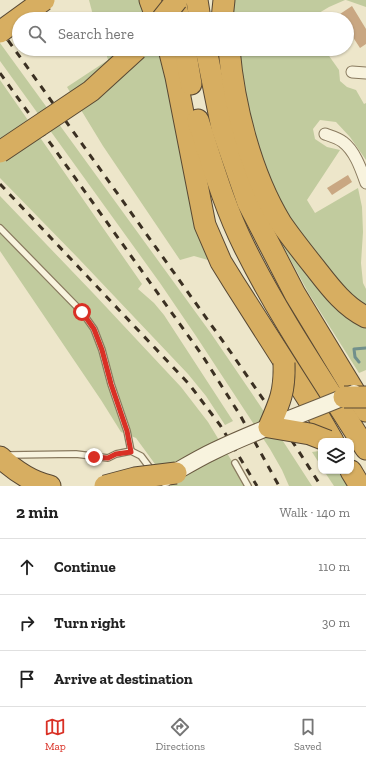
<!DOCTYPE html>
<meta charset="utf-8">
<style>
body{margin:0;font-family:"Zilla Slab",serif;background:#f6f6f6;color:#222}
.controls{position:absolute;right:12px;bottom:12px;display:grid;overflow:hidden;border-radius:8px;box-shadow:0 1px 3px #0004}
.controls button{width:36px;height:36px;display:grid;place-items:center;padding:0;border:0;border-bottom:1px solid #e0e0e0;background:#fff;color:#222;font:20px sans-serif}
.stop{position:absolute;width:12px;height:12px;margin:-9px;border:3px solid #d93025;border-radius:50%;background:#fff}
.stop.end{background:#d93025;border-color:#fff;box-shadow:0 1px 4px #0008}
.list{margin:0;padding:0;list-style:none}
h2{display:flex;justify-content:space-between;align-items:center;height:52px;margin:0;padding:0 16px;font-size:17px}
h2 small{font-size:13px;font-weight:400;color:#767676}
.list li{display:grid;grid-template-columns:26px 1fr auto;gap:12px;align-items:center;box-sizing:border-box;height:56px;padding:0 16px;border-top:1px solid #e0e0e0}
.list b{display:block;font-size:15px;white-space:nowrap}
.list em{font-size:13px;font-style:normal;color:#767676}
.icon{flex:none;width:22px;height:22px;fill:none;stroke:currentColor;stroke-width:2;stroke-linecap:round;stroke-linejoin:round}
.map{position:relative;flex:none;width:366px;height:486px;overflow:hidden}
.search{position:absolute;background:#fff;box-shadow:0 1px 3px #0004;left:12px;right:12px;top:12px;height:44px;display:flex;align-items:center;gap:10px;box-sizing:border-box;padding:0 14px;border-radius:22px;color:#767676;font-size:15px}
.sheet{height:220px;background:#fff}
nav{display:flex;justify-content:space-around;align-items:center;box-sizing:border-box;height:56px;border-top:1px solid #e0e0e0;background:#fff;font-size:11px;color:#767676}
nav a{display:grid;justify-items:center;gap:2px}
nav .on{color:#d93025}
.map>svg:first-child{display:block}
</style>
<div class="map">
<svg width="366" height="486" viewBox="0 0 366 486">
<rect width="100%" height="100%" fill="#ede6ca"/>
<g fill="#c1cb9e">
<path d="M89,0H144L151,19H94Z"/>
<path d="M234,0H345L329,7L314,16L315,19H234Z"/>
<path d="M346,0H366V7Z"/>
<path d="M0,43L210,332L259,404L312,486H289L282,470L270,449L196,336L160,283L0,61Z"/>
<path d="M105,49H162L208,260L194,256L180,260L103,146L67,87L108,60Z"/>
<path d="M234,49H325L327,53L339,70L340,81L347,87L356,90L364,104L366,103V160L350,137L336,122L320,120L313,129L315,139L327,147L340,150L307,200L315,213L358,188L362,207L363,232L361,263L363,283L366,289V307L353,297L303,244L262,174Z"/>
<path d="M0,80L142,284L138,289L154,303L164,315L233,421L225,425L206,396L188,374L79,259L0,178Z"/>
<path d="M0,196L93,293L181,387L208,422L247,486H171L136,438L121,432L101,400L0,251Z"/>
<path d="M268,218L366,324V370L359,373L309,294Z"/>
<path d="M319,451L321,452V466L312,452Z"/>
<path d="M324,471H342L351,486H334Z"/>
</g>
<g fill="none" stroke-linecap="round" stroke-linejoin="round">
<path stroke="#71908c" stroke-width="3" d="M359,362L355,357L354,349L366,348"/>
</g>
<g fill="#c9a782">
<path d="M352,6L366,29V44L360,48L347,28V19H344L340,14Z"/>
<path d="M348,175L352,182L332,195L327,188Z"/>
</g>
<g fill="none" stroke-linecap="round" stroke-linejoin="round">
<defs>
<g id="lane">
<path d="M0,228L82,312L94,329L102,350L111,384L127,431L131,451"/>
<path d="M8,455L76,454L108,458L116,454L131,451L141,456L153,472"/>
<path d="M235,463L248,486"/>
</g>
<g id="street">
<path d="M352,72L366,73"/>
<path d="M325,134C331,136 338,138 343,142C355,151 361,169 366,183"/>
</g>
<g id="highway">
<path d="M150,0L157,19"/>
<path d="M175,0L179,19"/>
<path d="M197,0L200,19"/>
<path d="M222,19L224,0"/>
<path d="M169,49L176,77L205,225L221,262L234,283L315,410L333,441"/>
<path d="M185,49L191,84"/>
<path d="M206,49L222,128L248,203L295,294L366,411"/>
<path d="M229,49C234,106 251,174 281,223C292,239 304,254 316,269C330,287 345,307 366,317"/>
<path d="M198,120C212,163 224,206 244,246C279,317 324,382 366,449"/>
<path d="M0,457C15,471 31,482 50,486"/>
<path d="M351,471L360,486"/>
</g>
</defs>
<use href="#lane" stroke="#897a5f" stroke-width="8"/>
<use href="#street" stroke="#897a5f" stroke-width="13"/>
<use href="#highway" stroke="#584833" stroke-width="23"/>
<use href="#lane" stroke="#f8f3de" stroke-width="5.5"/>
<use href="#street" stroke="#f8f3de" stroke-width="11"/>
<use href="#highway" stroke="#d7ae61" stroke-width="21"/>
<g stroke="#3b3022" stroke-width="3" stroke-dasharray="7 7" stroke-linecap="butt">
<path d="M0,29L232,354L294,444L321,486"/>
<path d="M0,73L202,355L240,415L279,486"/>
<path d="M0,184L189,384L220,425L257,486"/>
</g>
<defs>
<path id="secondary-bridge" d="M165,478C181,469 197,459 214,451C259,429 307,413 354,393"/>
<g id="highway-bridge">
<path d="M162,19L177,0"/>
<path d="M0,32L44,0"/>
<path d="M0,152L91,91L137,49"/>
<path d="M284,363C285,391 280,402 269,427L310,434L328,441"/>
<path d="M344,397H366"/>
<path d="M105,486L135,478L176,473"/>
</g>
</defs>
<use href="#secondary-bridge" stroke="#6b5b42" stroke-width="18" stroke-linecap="butt"/>
<use href="#highway-bridge" stroke="#584833" stroke-width="23" stroke-linecap="butt"/>
<use href="#secondary-bridge" stroke="#f8f3de" stroke-width="16"/>
<use href="#highway-bridge" stroke="#d7ae61" stroke-width="21"/>
</g>
<g fill="none" stroke-linecap="round" stroke-linejoin="round">
<path stroke="#d93025" stroke-width="5" d="M82,312L94,329L102,350L111,384L127,431L131,452L116,454L108,458L94,457"/>
</g>
</svg>
<div class="controls">
<button><svg class="icon" aria-label="layers" viewBox="0 0 24 24"><path d="M12 4l9 5-9 5-9-5zM3 14l9 5 9-5"/></svg></button>
</div>
<div class="stop" style="left:82px;top:312px"></div>
<div class="stop end" style="left:94px;top:457px"></div>
<div class="search"><svg class="icon" aria-label="search" viewBox="0 0 24 24"><circle cx="10" cy="10" r="6"/><path d="M15 15l6 6"/></svg>Search here</div>
</div>
<section class="sheet">
<h2>2 min<small>Walk · 140 m</small></h2>
<ul class="list">
<li><svg class="icon" aria-label="ahead" viewBox="0 0 24 24"><path d="M12 20V5M6 11l6-6 6 6"/></svg><div><b>Continue</b></div><em>110 m</em></li>
<li><svg class="icon" aria-label="right" viewBox="0 0 24 24"><path d="M7 20v-9h11M14 6l5 5-5 5"/></svg><div><b>Turn right</b></div><em>30 m</em></li>
<li><svg class="icon" aria-label="arrive" viewBox="0 0 24 24"><path d="M6 21V4h12l-3 4 3 4H6"/></svg><div><b>Arrive at destination</b></div></li>
</ul>
</section>
<nav>
<a class="on"><svg class="icon" aria-label="map" viewBox="0 0 24 24"><path d="M3 6l6-2 6 2 6-2v14l-6 2-6-2-6 2zM9 4v14M15 6v14"/></svg>Map</a>
<a><svg class="icon" aria-label="directions" viewBox="0 0 24 24"><path d="M12 3l9 9-9 9-9-9zM9 14v-3h6M13 9l2 2-2 2"/></svg>Directions</a>
<a><svg class="icon" aria-label="saved" viewBox="0 0 24 24"><path d="M7 4h10v16l-5-4-5 4z"/></svg>Saved</a>
</nav>
